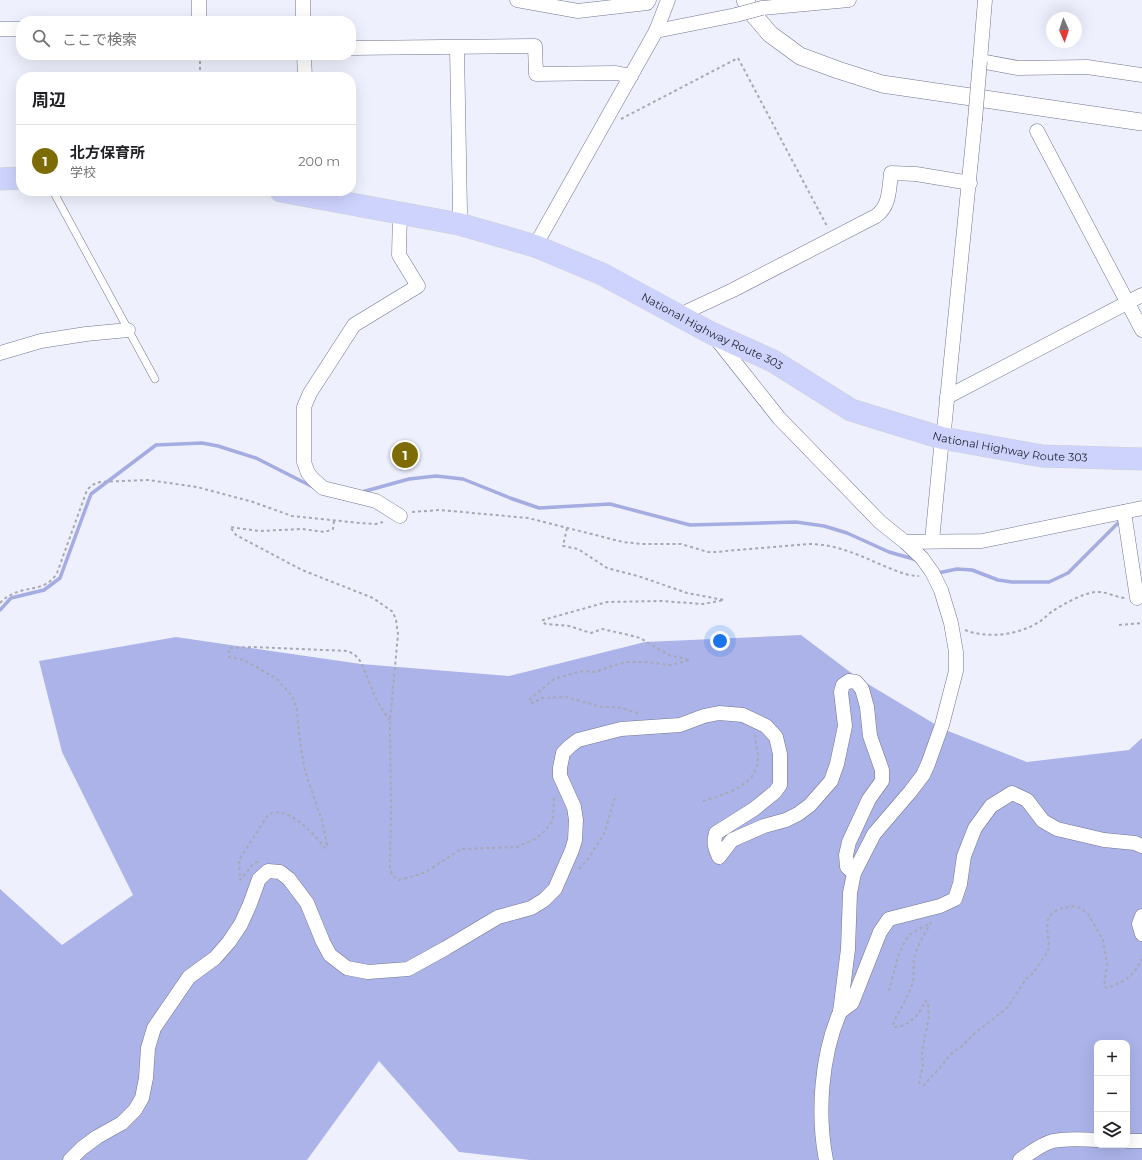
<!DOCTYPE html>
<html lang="ja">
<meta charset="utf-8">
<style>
body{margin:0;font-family:Montserrat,"Noto Sans JP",sans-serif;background:#f2f2f2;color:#202124}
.controls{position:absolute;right:12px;bottom:12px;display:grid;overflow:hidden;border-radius:8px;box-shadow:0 4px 16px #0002}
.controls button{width:36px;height:36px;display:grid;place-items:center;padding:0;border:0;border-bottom:1px solid #e0e0e0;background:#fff;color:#202124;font:20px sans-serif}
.compass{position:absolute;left:1046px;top:12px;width:36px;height:36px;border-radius:50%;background:#fff;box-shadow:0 4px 16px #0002;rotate:177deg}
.you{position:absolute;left:720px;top:641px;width:14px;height:14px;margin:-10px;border:3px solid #fff;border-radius:50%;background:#1a73e8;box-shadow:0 0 0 6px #1a73e833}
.badge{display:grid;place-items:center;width:26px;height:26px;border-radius:50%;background:#7d6c06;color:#fff;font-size:13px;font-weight:700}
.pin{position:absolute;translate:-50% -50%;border:2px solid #fff;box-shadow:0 1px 4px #0006}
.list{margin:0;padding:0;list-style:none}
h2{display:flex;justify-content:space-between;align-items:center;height:52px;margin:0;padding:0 16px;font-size:17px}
h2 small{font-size:13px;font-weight:400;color:#757577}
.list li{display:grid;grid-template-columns:26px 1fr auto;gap:12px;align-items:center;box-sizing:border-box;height:72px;padding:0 16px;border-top:1px solid #e0e0e0}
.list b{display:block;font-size:15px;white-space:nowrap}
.list p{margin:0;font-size:13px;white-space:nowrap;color:#757577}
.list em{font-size:13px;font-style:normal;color:#757577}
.icon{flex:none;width:22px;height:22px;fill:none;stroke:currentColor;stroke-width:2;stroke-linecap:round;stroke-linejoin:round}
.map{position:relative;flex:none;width:1142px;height:1160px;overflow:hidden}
.search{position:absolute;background:#fff;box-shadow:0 4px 16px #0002;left:16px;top:16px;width:340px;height:44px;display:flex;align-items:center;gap:10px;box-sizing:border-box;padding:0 14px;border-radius:16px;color:#757577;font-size:15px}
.panel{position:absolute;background:#fff;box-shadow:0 4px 16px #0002;left:16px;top:72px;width:340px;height:124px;border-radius:16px}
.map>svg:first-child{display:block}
</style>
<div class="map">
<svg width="1142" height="1160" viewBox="0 0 1142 1160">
<rect width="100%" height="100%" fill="#eef1fd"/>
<path fill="#acb3e9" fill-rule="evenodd" d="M801,635L858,678L943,729L1027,762L1129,750L1142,738V1160H530L459,1152L379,1061L307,1160H0V889L62,945L133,895L62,752L39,661L176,637L361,664L509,676L645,642ZM1097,1043H1127V1145H1097Z"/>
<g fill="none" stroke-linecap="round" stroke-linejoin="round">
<g stroke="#a5ace1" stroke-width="3.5">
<path d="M362,492L409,479L436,476L463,479L510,498L539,508L610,504L690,525L796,522L824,526L847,533L889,552L917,560"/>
<path d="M938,571V573L957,569L972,570L998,580L1012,582H1049L1068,573L1122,519"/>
<path d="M0,610L11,598L44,590L60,578L91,494L156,445L202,443L218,446L256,458L313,487"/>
</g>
<defs>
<path id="service" d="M53,191L155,379"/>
<g id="minor">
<path d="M199,0V21"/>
<path d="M303,0V21"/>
<path d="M517,0L578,11L647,3L649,0"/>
<path d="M985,0L980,61L1018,68L1087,67L1142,75"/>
<path d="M762,8L849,0"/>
<path d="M0,29H21"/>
<path d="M656,31L736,15"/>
<path d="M351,48L535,46L536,74L616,73L631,76"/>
<path d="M457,48L460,211L459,224"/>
<path d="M304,55L305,77"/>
<path d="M1037,131L1142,330"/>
<path d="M400,213L399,255L418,286L354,325L310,393L304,407V462L308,473L313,479L323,488L376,501L400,516"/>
<path d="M535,246L656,31L668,0"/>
<path d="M683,318L688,311L733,290L876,216C890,206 889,189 891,173L916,174L970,183"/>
<path d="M714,336L779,418L880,522L905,542L922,558L932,572L941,590L951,623L956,652V671L942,725L928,764L923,775L910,792L874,834L854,873L850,893L848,949L840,1012C821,1056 817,1114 826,1160"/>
<path d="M0,353L41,341L86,334L128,330"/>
<path d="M947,397L1142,295"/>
<path d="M1124,512L1137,598"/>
<path d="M932,541L942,438L944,430L975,120"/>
<path d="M905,542L982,541L1142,508"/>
<path d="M1142,916L1139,924L1142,934"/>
<path d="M840,1012L852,1003L880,932L889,919L940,906L955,899L960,884L964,856L975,828L991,806L1012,793L1027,800L1043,821L1057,829L1104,840L1135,843L1142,846"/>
<path d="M1127,1141H1142"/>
<path d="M70,1160L82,1148L97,1137L122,1123L135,1110L142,1098L146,1078L148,1048L154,1028L189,977L215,958L229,942L241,924L250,904L259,879L268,871L280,872L289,879L307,903L323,942L330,955L347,968L368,972L408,969L446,948L498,917L531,908L544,900L555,889L572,850L575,840L576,820L574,807L560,776V768L563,753L570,746L578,740L621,729L680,725L704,716L719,713L743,715L766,726L776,737L780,754V785L775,792L754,809L716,833C713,843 715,848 719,857L732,840L764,826L786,820L798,814L810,805L831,781L837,764L845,726L841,692L843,685L849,681L856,682L862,689L867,707L870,736L882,770V781L869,799L849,842L846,855L847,867L854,873"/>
<path d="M1020,1160C1030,1153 1041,1144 1053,1141C1067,1138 1083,1139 1097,1140"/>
</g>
<path id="tertiary" d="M745,0L753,14L770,34L800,56L838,70L882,84L1142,122"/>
<g id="trunk">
<path d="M0,179L21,178"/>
<path id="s1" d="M281,191L459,224L535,246L602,274L711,333L773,361L851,410L942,438L1042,456L1142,459"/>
</g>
</defs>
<use href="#service" stroke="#717591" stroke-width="8"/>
<use href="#minor" stroke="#717591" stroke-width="15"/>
<use href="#tertiary" stroke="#717591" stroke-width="18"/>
<use href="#trunk" stroke="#cecfd1" stroke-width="23"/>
<g stroke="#a6a8b4" stroke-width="2" stroke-dasharray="3 3" stroke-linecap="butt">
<path d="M200,55V77"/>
<path d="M621,119L738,58L828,228"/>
<path d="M412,512L440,510L528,518L623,542L642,544H681L708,552H715L809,544C836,544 859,555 884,566C895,570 906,576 919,576"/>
<path d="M334,521L333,529L325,532L302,529L259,531L230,527L236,535L302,570L373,598L393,612L396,620L398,634L390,721L391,814L390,861V870L393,876L399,880L424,873L461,849L517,847L535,839L544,832L553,820L554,797"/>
<path d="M567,528L563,546L578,549L607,568L641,577L687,593L724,600L703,604L661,601L607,602L543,620L542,622L546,624L569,626L591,633L602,629L629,635L640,638L669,655L690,660L671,665L647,662H626L612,666L596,672L582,671L554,679L530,699L529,701L533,703L541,698L566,697L602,707H617L641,714"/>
<path d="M0,603C20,582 43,596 57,573L87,490L92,485L100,482L148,480L197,487L253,502L292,516L360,523L376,524L383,522"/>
<path d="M1119,625L1142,623"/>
<path d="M965,630C988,639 1018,635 1039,622C1044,619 1048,614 1053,611C1063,604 1084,593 1095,592C1105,591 1115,597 1125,598"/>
<path d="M703,801C724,794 759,786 758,757C758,750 755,743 755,735"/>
<path d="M258,862L254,863L240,880L239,860L268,815C287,803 315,835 325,848L327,845L322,821L305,771L299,735L297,709L292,696L277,679L244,660L229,657V648L251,647L348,651L355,655L361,662L377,701L389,720"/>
<path d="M579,869L588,859L604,834L616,794"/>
<path d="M931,922C925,934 916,947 914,959C913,966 914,974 913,981C909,996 899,1010 893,1024L894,1027C909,1027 920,1014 925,1001L928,1002L929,1016L922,1053L923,1066L919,1082L921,1085H924L937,1071L952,1053L961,1047L975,1033L1007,1008L1026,979L1034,972L1048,951L1049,945L1047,927L1048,920L1052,913L1059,909L1073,906L1080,908L1088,914L1103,940L1107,965L1104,986L1107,988C1125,981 1133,977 1142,959"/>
<path d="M889,991C893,977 899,945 910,935C915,930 923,927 929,924"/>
</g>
<use href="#service" stroke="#fff" stroke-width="7"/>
<use href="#minor" stroke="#fff" stroke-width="14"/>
<use href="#tertiary" stroke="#fff" stroke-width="17"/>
<use href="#trunk" stroke="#ced3fe" stroke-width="22"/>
<defs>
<g id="minor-bridge">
<path d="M736,15L762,8"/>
<path d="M975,120L980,61"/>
</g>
</defs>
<use href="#minor-bridge" stroke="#717591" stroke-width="15" stroke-linecap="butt"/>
<use href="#minor-bridge" stroke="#fff" stroke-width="14"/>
</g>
<g text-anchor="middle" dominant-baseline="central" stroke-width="4" stroke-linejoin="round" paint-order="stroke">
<g font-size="11" fill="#222430" stroke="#eef1fd">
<text stroke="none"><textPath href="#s1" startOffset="457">National Highway Route 303</textPath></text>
<text stroke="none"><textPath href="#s1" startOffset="781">National Highway Route 303</textPath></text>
</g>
</g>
</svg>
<div class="controls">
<button>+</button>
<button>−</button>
<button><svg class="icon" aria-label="layers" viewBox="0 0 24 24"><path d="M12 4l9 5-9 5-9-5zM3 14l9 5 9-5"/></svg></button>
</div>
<svg class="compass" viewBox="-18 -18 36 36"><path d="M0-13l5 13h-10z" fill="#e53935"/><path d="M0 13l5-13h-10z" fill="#757577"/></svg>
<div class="you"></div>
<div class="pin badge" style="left:405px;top:455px">1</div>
<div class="search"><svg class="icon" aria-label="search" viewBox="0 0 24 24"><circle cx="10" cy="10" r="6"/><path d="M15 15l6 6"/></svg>ここで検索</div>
<section class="panel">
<h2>周辺<small></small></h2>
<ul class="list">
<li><span class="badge">1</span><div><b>北方保育所</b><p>学校</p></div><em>200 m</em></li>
</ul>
</section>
</div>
